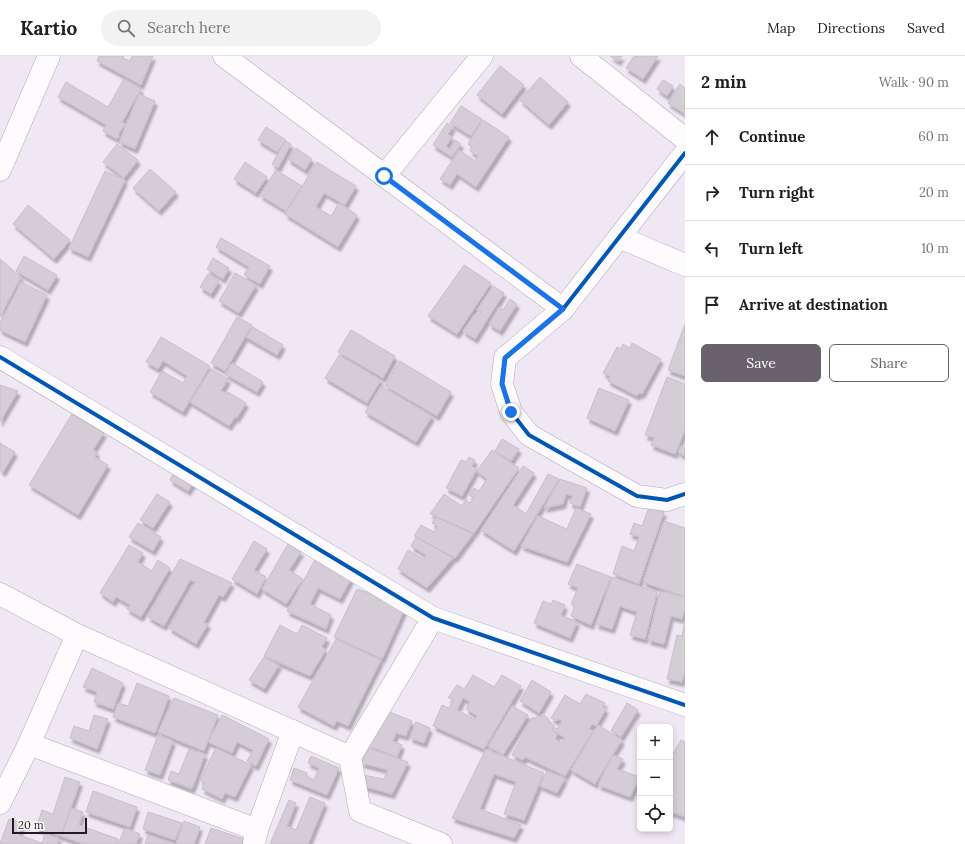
<!DOCTYPE html>
<meta charset="utf-8">
<style>
body{margin:0;font-family:Lora,serif;background:#f2f2f2;color:#202124}
.controls{position:absolute;right:12px;bottom:12px;display:grid;overflow:hidden;border-radius:6px;box-shadow:0 2px 6px #0003}
.controls button{width:36px;height:36px;display:grid;place-items:center;padding:0;border:0;border-bottom:1px solid #e0e0e0;background:#fff;color:#202124;font:20px sans-serif}
.scale{position:absolute;left:12px;bottom:10px;width:75px;box-sizing:border-box;padding-left:4px;border:2px solid #201a22;border-top:0;font-size:11px;line-height:14px;white-space:nowrap;color:#201a22;-webkit-text-stroke:3px #fff;paint-order:stroke}
.stop{position:absolute;width:12px;height:12px;margin:-9px;border:3px solid #1a73e8;border-radius:50%;background:#fff}
.stop.end{background:#1a73e8;border-color:#fff;box-shadow:0 1px 4px #0008}
.list{margin:0;padding:0;list-style:none}
h2{display:flex;justify-content:space-between;align-items:center;height:52px;margin:0;padding:0 16px;font-size:17px}
h2 small{font-size:13px;font-weight:400;color:#757577}
.list li{display:grid;grid-template-columns:26px 1fr auto;gap:12px;align-items:center;box-sizing:border-box;height:56px;padding:0 16px;border-top:1px solid #e0e0e0}
.list b{display:block;font-size:15px;white-space:nowrap}
.list em{font-size:13px;font-style:normal;color:#757577}
.actions{display:flex;gap:8px;padding:12px 16px}
.actions a{flex:1;padding:9px 0;border:1px solid #69626c;border-radius:6px;text-align:center;font-size:14px;color:#69626c}
.actions .main{background:#69626c;color:#fff}
.icon{flex:none;width:22px;height:22px;fill:none;stroke:currentColor;stroke-width:2;stroke-linecap:round;stroke-linejoin:round}
.map{position:relative;flex:none;width:685px;height:788px;overflow:hidden}
header{display:flex;align-items:center;gap:24px;box-sizing:border-box;height:56px;padding:0 20px;background:#fff;border-bottom:1px solid #e0e0e0}
header strong{font-size:19px}
nav{display:flex;gap:22px;margin-inline-start:auto;font-size:14px}
.search{width:280px;height:36px;background:#f2f2f2;display:flex;align-items:center;gap:10px;box-sizing:border-box;padding:0 14px;border-radius:22px;color:#757577;font-size:15px}
main{display:flex}
aside{flex:1;background:#fff}
.map>svg:first-child{display:block}
</style>
<header>
<strong>Kartio</strong>
<div class="search"><svg class="icon" aria-label="search" viewBox="0 0 24 24"><circle cx="10" cy="10" r="6"/><path d="M15 15l6 6"/></svg>Search here</div>
<nav><a>Map</a><a>Directions</a><a>Saved</a></nav>
</header>
<main>
<div class="map">
<svg width="685" height="788" viewBox="0 0 685 788">
<defs>
<filter id="shadow"><feDropShadow dx="2.5" dy="4.5" stdDeviation="1" flood-color="#0004"/></filter>
</defs>
<rect width="100%" height="100%" fill="#f0e7f4"/>
<g fill="#d5cdd6" stroke="#c6bfc8" fill-rule="evenodd" filter="url(#shadow)">
<path d="M99,0H124L123,2L130,5L132,0H153L141,29L97,5Z"/>
<path d="M610,0H622L618,5Z"/>
<path d="M634,0H658L643,23L626,12Z"/>
<path d="M500,10L524,29L502,58L477,39Z"/>
<path d="M540,21L568,46L549,69L520,44Z"/>
<path d="M124,23L141,33L122,66L125,68L118,79L120,80L117,83L103,75L106,69L58,41L66,26L108,51Z"/>
<path d="M663,24L673,30L667,40L657,33Z"/>
<path d="M680,28L685,32V58L668,47Z"/>
<path d="M139,38L155,45L135,93L119,86Z"/>
<path d="M461,50L482,63L471,80L450,67Z"/>
<path d="M483,64L509,81L476,131L457,118L450,129L440,123L459,94L475,105L478,100L470,95L472,91L468,88Z"/>
<path d="M447,67L453,71L448,78L452,81L446,90L450,93L455,84L461,88L452,101L433,89Z"/>
<path d="M266,71L286,84L277,96L258,84Z"/>
<path d="M285,85L291,88L278,112L272,108Z"/>
<path d="M117,88L138,104L124,122L103,106Z"/>
<path d="M296,92L312,103L305,114L288,103Z"/>
<path d="M245,106L267,121L256,137L234,123Z"/>
<path d="M317,106L356,130L345,149L324,137L316,151L331,160L339,147L357,159L338,191L285,158Z"/>
<path d="M150,113L176,136L159,155L133,132Z"/>
<path d="M276,114L302,130L286,155L260,139Z"/>
<path d="M105,115L125,124L88,201L69,192Z"/>
<path d="M28,149L70,184L54,203L13,168Z"/>
<path d="M221,182L270,210L260,228L244,219L249,211L216,191Z"/>
<path d="M24,200L57,219L48,234L16,215Z"/>
<path d="M213,202L229,212L223,223L207,213Z"/>
<path d="M0,203L21,221L0,261Z"/>
<path d="M464,209L491,227L457,278L428,260Z"/>
<path d="M235,217L256,229L239,257L219,245Z"/>
<path d="M208,218L219,225L211,238L200,231Z"/>
<path d="M21,226L47,239L25,286L0,274V267Z"/>
<path d="M493,230L504,237L475,283L463,275L475,258L478,260L481,256L477,254Z"/>
<path d="M510,243L517,248L500,275L489,268L499,251L503,254Z"/>
<path d="M237,261L252,269L225,315L211,307Z"/>
<path d="M685,268V320L668,314Z"/>
<path d="M253,271L283,289L277,299L246,281Z"/>
<path d="M351,274L395,300L383,322L338,296Z"/>
<path d="M161,281L210,310L183,356L150,336L162,315L183,327L187,320L163,305L158,313L146,306Z"/>
<path d="M632,287L661,303L642,338L639,337L637,340L608,325L610,320L603,317L617,291L621,293L623,288L630,292Z"/>
<path d="M339,299L381,324L367,347L325,322Z"/>
<path d="M400,305L451,336L437,360L385,330Z"/>
<path d="M232,307L263,326L257,336L225,318Z"/>
<path d="M211,313L228,323L221,335L227,338L228,336L246,347L237,362L235,361L229,370L190,346Z"/>
<path d="M667,321L685,328V374L675,398L651,389L654,382L645,379Z"/>
<path d="M0,329L18,335L0,366Z"/>
<path d="M381,330L432,360L416,386L365,356Z"/>
<path d="M599,332L629,344L615,375L587,362Z"/>
<path d="M72,358L104,377L93,394L97,396L95,401L108,409L78,459L29,429Z"/>
<path d="M502,383L519,393L511,405L495,395Z"/>
<path d="M0,387L15,396L3,416L0,414Z"/>
<path d="M681,390L685,392V400L678,396Z"/>
<path d="M492,394L519,412L474,477L430,458L444,438L462,450L466,444L470,447L474,442L469,439L474,432L479,435L487,423L477,415Z"/>
<path d="M469,401L475,404L472,410L477,413L462,440L446,432L461,404L466,406Z"/>
<path d="M178,409L197,421L188,435L170,424Z"/>
<path d="M523,410L534,417L513,449L526,458L548,418L559,423L514,495L481,474Z"/>
<path d="M560,423L587,432L580,451L570,447L573,440L566,438L563,448L544,452Z"/>
<path d="M157,438L170,446L153,472L140,464Z"/>
<path d="M649,451L664,456L639,528L613,518L622,490L634,495L639,481L630,478L634,467L642,470Z"/>
<path d="M576,452L591,458L567,506L521,490L538,460L567,473Z"/>
<path d="M436,461L473,478L455,502L414,480L421,469L434,476L438,470L432,467Z"/>
<path d="M664,465L685,472V541L643,526Z"/>
<path d="M138,467L161,481L153,495L129,481Z"/>
<path d="M416,481L453,502L427,532L398,513L408,494L423,503L426,499L411,490Z"/>
<path d="M254,485L267,493L254,514L266,521L257,538L232,523Z"/>
<path d="M288,488L301,496L289,514L303,523L286,548L262,533Z"/>
<path d="M129,489L143,497L138,506L152,515L158,504L170,512L141,561L127,553L130,549L116,541L113,546L100,537Z"/>
<path d="M318,498L351,523L340,543L318,532L310,548L331,559L326,573L287,555Z"/>
<path d="M180,503L232,527L223,541L219,539L204,566L208,568L196,588L169,572L195,526L190,524L164,570L148,561Z"/>
<path d="M577,508L611,521L591,569L571,560L575,550L571,548L578,532L568,528Z"/>
<path d="M612,521L657,536L645,583L630,579L637,556L620,550L612,573L596,568Z"/>
<path d="M357,533L406,550L382,603L334,581Z"/>
<path d="M660,535L685,541V552L682,563L671,560L664,588L648,584Z"/>
<path d="M553,544L565,549L561,559L577,566L570,582L534,567L543,545L551,548Z"/>
<path d="M685,565V615L682,626L667,623L677,579L682,580Z"/>
<path d="M280,569L297,578L302,569L327,582L322,591L326,594L310,620L264,600Z"/>
<path d="M336,583L381,604L348,670L337,665L334,670L298,651Z"/>
<path d="M264,601L279,609L264,633L249,624Z"/>
<path d="M92,612L123,627L113,653L94,646L97,636L83,631Z"/>
<path d="M473,619L494,631L502,619L521,630L484,693L433,670L442,649L449,652L454,643L448,642L457,629L464,633ZM463,642L470,646L466,653L477,660L474,663L457,654Z"/>
<path d="M532,624L551,636L539,657L520,645Z"/>
<path d="M137,627L169,640L155,677L113,661L118,647L128,650Z"/>
<path d="M586,638L605,647L602,651L606,653L596,670L592,668L589,673L593,675L565,720L525,701L523,704L512,699L533,661L535,663L538,659L540,661L542,658L549,663L548,666L554,670L552,674L558,678L555,683L562,687L565,682L552,674L554,671L557,673L562,665L558,663L557,665L551,662L565,639L580,648Z"/>
<path d="M174,642L218,659L204,695L158,676Z"/>
<path d="M627,647L638,654L621,681L611,675Z"/>
<path d="M512,650L528,659L503,699L488,690Z"/>
<path d="M382,653L412,665L406,680L396,677L393,685L402,689L397,701L368,690Z"/>
<path d="M94,659L108,663L97,693L70,682L74,670L89,675Z"/>
<path d="M222,659L269,683L256,710L247,705L253,694L237,686L232,697L208,686Z"/>
<path d="M416,666L430,672L424,687L410,682Z"/>
<path d="M598,669L622,684L595,728L571,714Z"/>
<path d="M158,679L173,685L160,719L145,714Z"/>
<path d="M681,684L685,686V761L670,756V703Z"/>
<path d="M216,692L251,709L235,741L225,737L222,743L202,733L205,727L200,724Z"/>
<path d="M369,692L408,706L392,738L358,729L363,719L384,723L388,714L361,707Z"/>
<path d="M189,693L205,698L192,733L168,724L171,715L179,718Z"/>
<path d="M486,693L544,717L524,764L504,758L516,726L494,718L480,753L521,769L514,782L452,762Z"/>
<path d="M613,699L623,703L617,713L640,721L630,741L598,729Z"/>
<path d="M311,700L339,712L327,739L290,724L294,712L307,717L306,720L314,724L319,712L308,707Z"/>
<path d="M547,715L565,722L557,737L540,730Z"/>
<path d="M65,721L80,726L61,780L36,772L42,754L53,758Z"/>
<path d="M93,735L137,751L130,771L86,756Z"/>
<path d="M310,741L325,747L308,788H270L289,744L296,747L287,770L296,774Z"/>
<path d="M71,752L83,756L79,769L118,783L116,788H84L61,780Z"/>
<path d="M148,756L182,767L175,784L143,773Z"/>
<path d="M9,763L23,767L19,779L42,787L45,778L59,782L57,788H0Z"/>
<path d="M184,765L200,771L194,788H176Z"/>
<path d="M125,772L140,778L136,788H118Z"/>
<path d="M211,772L244,783L242,788H205Z"/>
<path d="M148,779L173,788H145Z"/>
</g>
<g fill="none" stroke-linecap="round" stroke-linejoin="round">
<defs>
<g id="minor">
<path d="M224,0L563,253"/>
<path d="M581,0L685,83"/>
<path d="M685,97L563,253L505,302L502,328L511,356L529,379L637,440L667,444L685,438"/>
<path d="M0,114L49,0"/>
<path d="M384,120L482,0"/>
<path d="M619,181L685,209"/>
<path d="M0,301L433,562L685,649"/>
<path d="M0,538L77,579L350,701"/>
<path d="M433,562L350,701L360,755L441,788"/>
<path d="M29,688L257,774"/>
<path d="M0,747L29,688L77,579"/>
<path d="M254,787L257,774L293,675"/>
</g>
</defs>
<use href="#minor" stroke="#b1a9b4" stroke-width="23"/>
<use href="#minor" stroke="#fdfbfd" stroke-width="22"/>
<defs>
<g id="cycleway">
<path d="M685,97L563,253L505,302L502,328L511,356L529,379L637,440L667,444L685,438"/>
<path d="M0,301L433,562L685,649"/>
</g>
</defs>
<use href="#cycleway" stroke="#fff" stroke-width="6"/>
<use href="#cycleway" stroke="#0057b8" stroke-width="4"/>
</g>
<g fill="none" stroke-linecap="round" stroke-linejoin="round">
<path stroke="#1a73e8" stroke-width="5" d="M384,120L563,253L505,302L502,328L511,356"/>
</g>
</svg>
<div class="controls">
<button>+</button>
<button>−</button>
<button><svg class="icon" aria-label="locate" viewBox="0 0 24 24"><circle cx="12" cy="12" r="6"/><path d="M12 2v4M12 18v4M2 12h4M18 12h4"/></svg></button>
</div>
<div class="scale">20 m</div>
<div class="stop" style="left:384px;top:120px"></div>
<div class="stop end" style="left:511px;top:356px"></div>
</div>
<aside>
<h2>2 min<small>Walk · 90 m</small></h2>
<ul class="list">
<li><svg class="icon" aria-label="ahead" viewBox="0 0 24 24"><path d="M12 20V5M6 11l6-6 6 6"/></svg><div><b>Continue</b></div><em>60 m</em></li>
<li><svg class="icon" aria-label="right" viewBox="0 0 24 24"><path d="M7 20v-9h11M14 6l5 5-5 5"/></svg><div><b>Turn right</b></div><em>20 m</em></li>
<li><svg class="icon" aria-label="left" viewBox="0 0 24 24"><path d="M17 20v-9H6M10 6l-5 5 5 5"/></svg><div><b>Turn left</b></div><em>10 m</em></li>
<li><svg class="icon" aria-label="arrive" viewBox="0 0 24 24"><path d="M6 21V4h12l-3 4 3 4H6"/></svg><div><b>Arrive at destination</b></div></li>
</ul>
<div class="actions"><a class="main">Save</a><a>Share</a></div>
</aside>
</main>
